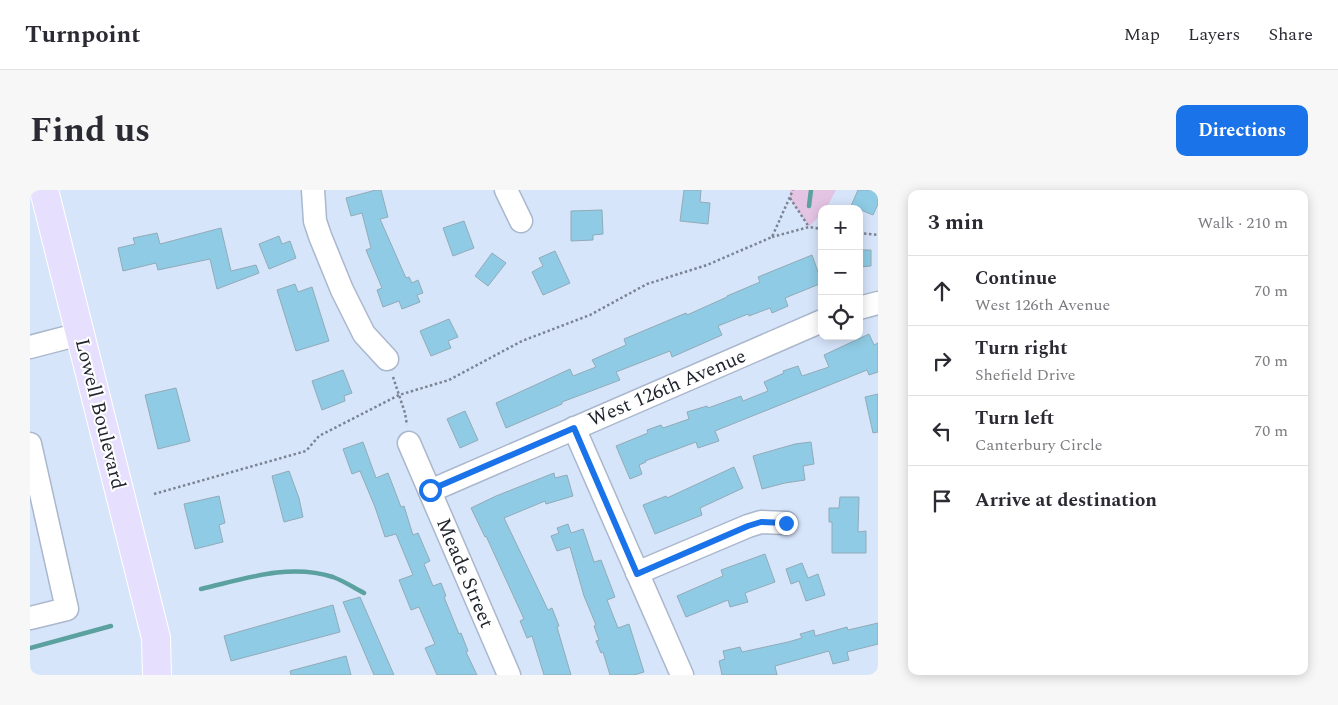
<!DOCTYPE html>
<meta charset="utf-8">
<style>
body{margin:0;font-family:Spectral,serif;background:#f7f7f7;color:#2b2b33}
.controls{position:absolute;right:15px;top:15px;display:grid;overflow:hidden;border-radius:10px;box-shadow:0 2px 12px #0003}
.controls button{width:45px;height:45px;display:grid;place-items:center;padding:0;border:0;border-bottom:1px solid #e1e1e2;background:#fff;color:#2b2b33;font:25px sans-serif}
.stop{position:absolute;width:15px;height:15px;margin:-11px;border:4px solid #1a73e8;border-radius:50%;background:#fff}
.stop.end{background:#1a73e8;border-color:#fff;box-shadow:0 1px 5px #0008}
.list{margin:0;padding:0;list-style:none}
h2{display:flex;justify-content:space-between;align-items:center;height:65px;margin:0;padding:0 20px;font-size:21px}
h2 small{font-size:16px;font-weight:400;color:#7c7c81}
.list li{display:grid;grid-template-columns:32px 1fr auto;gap:15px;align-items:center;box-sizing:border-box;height:70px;padding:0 20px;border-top:1px solid #e1e1e2}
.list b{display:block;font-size:19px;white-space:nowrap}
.list p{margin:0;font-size:16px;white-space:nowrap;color:#7c7c81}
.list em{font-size:16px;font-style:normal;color:#7c7c81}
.icon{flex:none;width:28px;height:28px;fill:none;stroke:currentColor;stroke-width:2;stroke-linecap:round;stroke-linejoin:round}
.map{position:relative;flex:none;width:848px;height:485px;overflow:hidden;border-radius:10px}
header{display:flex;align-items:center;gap:30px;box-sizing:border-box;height:70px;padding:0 25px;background:#fff;border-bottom:1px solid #e1e1e2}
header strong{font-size:24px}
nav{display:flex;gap:28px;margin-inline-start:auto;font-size:18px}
.intro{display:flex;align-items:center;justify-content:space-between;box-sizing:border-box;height:120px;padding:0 30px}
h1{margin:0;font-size:35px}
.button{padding:12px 22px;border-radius:10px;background:#1a73e8;color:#fff;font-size:18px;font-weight:700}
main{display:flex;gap:30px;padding:0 30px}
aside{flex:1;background:#fff;border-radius:10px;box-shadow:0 2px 12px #0003}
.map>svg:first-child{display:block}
</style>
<header>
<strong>Turnpoint</strong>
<nav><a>Map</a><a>Layers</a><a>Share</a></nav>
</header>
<div class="intro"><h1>Find us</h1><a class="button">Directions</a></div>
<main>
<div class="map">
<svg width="848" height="485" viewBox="0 0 848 485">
<rect width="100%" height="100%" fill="#d7e5fb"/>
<path fill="#e4c4e3" d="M760,0H806L796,19H792V23L779,37L760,8Z"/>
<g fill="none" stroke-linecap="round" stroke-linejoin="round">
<g stroke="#5aa1a0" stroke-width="4.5">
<path d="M779,16L781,0"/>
<path d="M171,399C214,389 259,373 303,387C314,391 324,398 334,403"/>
<path d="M0,458L81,436"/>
</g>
</g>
<g fill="#8fcbe5" stroke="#91abb7">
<path d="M346,0H351L358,27L350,29L376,88L379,87L382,93L388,90L393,103L387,105L390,112L372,119L369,111L353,117L347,100L352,98L336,60L341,58L332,23L321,26L316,8Z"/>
<path d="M654,0H671L670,12L680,13L678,34L650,31Z"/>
<path d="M828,0H848V14L843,25L821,16Z"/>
<path d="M572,20L573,44L563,45V50L541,51V21Z"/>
<path d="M434,31L444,58L423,66L413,38Z"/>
<path d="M191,38L201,81L226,75L229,83L187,99L180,69L128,80L126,73L93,81L88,58L105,54L103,48L127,43L130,54Z"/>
<path d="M249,46L252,54L260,51L266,68L239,79L229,54Z"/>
<path d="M829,60H841V76L829,77Z"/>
<path d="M525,61L540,93L513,105L502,82L513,76L509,68Z"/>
<path d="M462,63L476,73L458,96L445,86Z"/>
<path d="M782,65L792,93L755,108L758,116L742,123L740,118L719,126L718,124L688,136L692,145L642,167L640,161L586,182L590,190L532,212V214L476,238L466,213L540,179L543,186L566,177L562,170L596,155L594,149L656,123L657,125L697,107V106L730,92L728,87Z"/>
<path d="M265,94L268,102L282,97L299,151L266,161L247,100Z"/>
<path d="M419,129L428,147L418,151L421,158L401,166L390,141Z"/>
<path d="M839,144L844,155L848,153V182L839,185L837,180L685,241L689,251L668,258L666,252L615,271L616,272L609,275L612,284L600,289L586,256L618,243L617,240L631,235L633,238L659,229L657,222L677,216L678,218L711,206L713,211L738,201L734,192L754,183L753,181L768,176L772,186L799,177L794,165Z"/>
<path d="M313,180L322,203L314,206L315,211L292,220L282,191Z"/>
<path d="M146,198L160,251L128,259L115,205Z"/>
<path d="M848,204V242L843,243L835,207Z"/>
<path d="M435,221L448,250L430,258L417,229Z"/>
<path d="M333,252L346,288L358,283L371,317L374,316L383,345L388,343L400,371L394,374L403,396L411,393L416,406L414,407L429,444L431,443L438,461L436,462L447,485H407L395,458L405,454L389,417L381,420L369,390L383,385L366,344L355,347L345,317L330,281L322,284L313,259Z"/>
<path d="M781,252L784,274L773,276L775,290L755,293L732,299L723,266L765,254Z"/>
<path d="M704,277L713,298L670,318L672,325L625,344L613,315L636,306L637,308Z"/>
<path d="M259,281L269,308L273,327L254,332L242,286Z"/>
<path d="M524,283L525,288L537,285L543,306L516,314L515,311L474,328L518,420L522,418L529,436L527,437L541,485H514L502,446L497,448L490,431L494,429L456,346L455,347L441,318L466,306Z"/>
<path d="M189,306L195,333L189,335L193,352L165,359L154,314Z"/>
<path d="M810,307H829L828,342L836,341V363H802V332H799V318H809Z"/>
<path d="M538,334L541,343L553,339L564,372L571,370L585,407L577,410L588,438L599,434L614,482L604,485H580L573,462L571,463L566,451L569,450L564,436L566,435L554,406L540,357L527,361L521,346L529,343L527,338Z"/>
<path d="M735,364L745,392L715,403L718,412L700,417L698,410L656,427L647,406L693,386L691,380Z"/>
<path d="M772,373L778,388L788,384L795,405L776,411L769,391L761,394L756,379Z"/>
<path d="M330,407L364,485H344L313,412Z"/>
<path d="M303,415L310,442L201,471L194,446Z"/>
<path d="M848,433V454L817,462L819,470L803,474L799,461L745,476L747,485H692L689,471L695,469L693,461L710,457L712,462L758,452L772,448L770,444L784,440L785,446L817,437L818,440Z"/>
<path d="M316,466L321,485H261L260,481Z"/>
</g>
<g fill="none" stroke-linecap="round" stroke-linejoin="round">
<defs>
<g id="minor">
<path d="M283,0L285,31L290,46L312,100L334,144L357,169"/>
<path d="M476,0L491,31"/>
<path d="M829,118L848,113"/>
<path d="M0,157L50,144"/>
<path d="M544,238L652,485"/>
<path d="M379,253L479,485"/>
<path d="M0,254L37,419L0,428"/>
<path d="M400,301L792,131"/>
<path d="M607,383L718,336L731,332L756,333"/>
</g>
<path id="major" d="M14,0L126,448L127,485"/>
</defs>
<use href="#minor" stroke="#aab7cc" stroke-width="25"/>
<use href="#major" stroke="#fff" stroke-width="30"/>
<g stroke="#7b8493" stroke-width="2.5" stroke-dasharray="2.5 2.5" stroke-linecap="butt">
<path d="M760,8L779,37"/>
<path d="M829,43L848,45"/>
<path d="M742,47L779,37L792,39"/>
<path d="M363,187L375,223L377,235"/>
<path d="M124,304L276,261L289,246L369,205L419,190L492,151L560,125L617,94L677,75L742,47L763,0"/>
</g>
<use href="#minor" stroke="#fff" stroke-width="22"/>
<use href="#major" stroke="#e6e0fe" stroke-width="28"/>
</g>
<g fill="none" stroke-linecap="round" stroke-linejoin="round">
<path stroke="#1a73e8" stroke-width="6" d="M400,300L544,238L607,384L718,336L731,332L756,333"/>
</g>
<g text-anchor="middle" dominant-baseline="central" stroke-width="4" stroke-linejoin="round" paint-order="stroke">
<g font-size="20" fill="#21252e" stroke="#fff">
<text transform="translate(637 198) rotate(-23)">West 126th Avenue</text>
<text transform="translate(70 224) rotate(76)">Lowell Boulevard</text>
<text transform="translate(435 383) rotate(67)">Meade Street</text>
</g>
</g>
</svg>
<div class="controls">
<button>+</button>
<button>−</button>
<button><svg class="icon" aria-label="locate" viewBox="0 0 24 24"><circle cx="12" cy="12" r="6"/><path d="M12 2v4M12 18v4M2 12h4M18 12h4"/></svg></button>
</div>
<div class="stop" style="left:400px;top:300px"></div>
<div class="stop end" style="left:756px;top:333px"></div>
</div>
<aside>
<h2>3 min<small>Walk · 210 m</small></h2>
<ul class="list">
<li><svg class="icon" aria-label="ahead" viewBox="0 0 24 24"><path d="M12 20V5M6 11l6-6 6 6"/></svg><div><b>Continue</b><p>West 126th Avenue</p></div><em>70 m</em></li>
<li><svg class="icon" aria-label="right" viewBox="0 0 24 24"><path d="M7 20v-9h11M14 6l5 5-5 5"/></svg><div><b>Turn right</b><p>Shefield Drive</p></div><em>70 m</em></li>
<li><svg class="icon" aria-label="left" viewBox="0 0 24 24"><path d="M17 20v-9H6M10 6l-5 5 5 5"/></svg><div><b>Turn left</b><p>Canterbury Circle</p></div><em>70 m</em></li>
<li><svg class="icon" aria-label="arrive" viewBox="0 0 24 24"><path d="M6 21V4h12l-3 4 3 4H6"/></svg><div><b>Arrive at destination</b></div></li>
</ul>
</aside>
</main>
